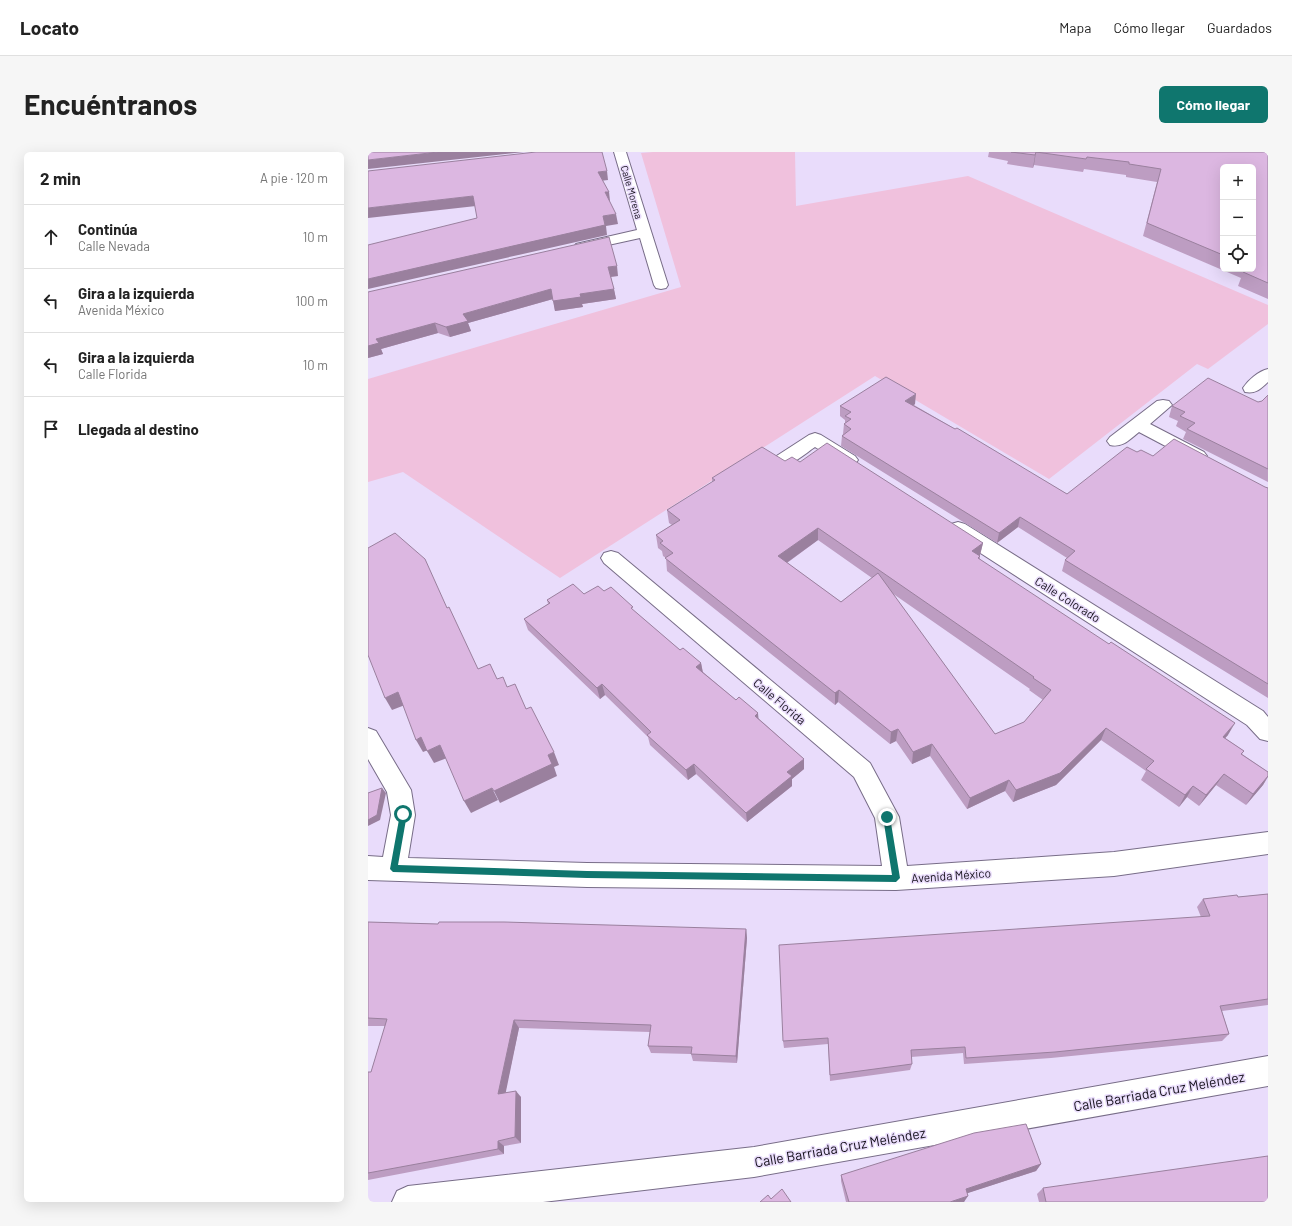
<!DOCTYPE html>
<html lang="es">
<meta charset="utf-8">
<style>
body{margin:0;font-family:Barlow,sans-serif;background:#f6f6f6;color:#222}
.controls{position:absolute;right:12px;top:12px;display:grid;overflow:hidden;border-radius:6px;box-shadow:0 4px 16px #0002}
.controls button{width:36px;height:36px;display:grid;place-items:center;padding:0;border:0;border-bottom:1px solid #e0e0e0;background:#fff;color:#222;font:20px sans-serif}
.stop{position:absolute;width:12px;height:12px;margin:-9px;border:3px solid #0f766e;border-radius:50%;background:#fff}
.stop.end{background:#0f766e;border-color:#fff;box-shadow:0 1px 4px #0008}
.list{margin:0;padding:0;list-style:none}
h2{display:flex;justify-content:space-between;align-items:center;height:52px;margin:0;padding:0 16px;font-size:17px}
h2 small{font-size:13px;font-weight:400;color:#767676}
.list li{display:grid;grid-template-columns:26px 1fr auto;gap:12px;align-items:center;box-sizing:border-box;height:64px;padding:0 16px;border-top:1px solid #e0e0e0}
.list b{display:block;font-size:15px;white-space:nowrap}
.list p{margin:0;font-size:13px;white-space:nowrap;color:#767676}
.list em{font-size:13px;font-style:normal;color:#767676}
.icon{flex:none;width:22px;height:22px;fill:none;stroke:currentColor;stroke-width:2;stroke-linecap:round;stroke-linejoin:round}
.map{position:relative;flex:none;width:900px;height:1050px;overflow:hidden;border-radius:6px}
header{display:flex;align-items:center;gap:24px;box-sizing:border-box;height:56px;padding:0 20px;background:#fff;border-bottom:1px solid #e0e0e0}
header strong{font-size:19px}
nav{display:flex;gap:22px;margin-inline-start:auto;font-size:14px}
.intro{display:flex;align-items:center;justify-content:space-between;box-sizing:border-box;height:96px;padding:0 24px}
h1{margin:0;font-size:28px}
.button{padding:10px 18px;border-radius:6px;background:#0f766e;color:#fff;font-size:14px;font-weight:700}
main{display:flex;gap:24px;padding:0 24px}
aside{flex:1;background:#fff;border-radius:6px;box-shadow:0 4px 16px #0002}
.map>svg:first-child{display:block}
</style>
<header>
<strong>Locato</strong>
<nav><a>Mapa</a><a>Cómo llegar</a><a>Guardados</a></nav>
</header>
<div class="intro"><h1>Encuéntranos</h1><a class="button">Cómo llegar</a></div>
<main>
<aside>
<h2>2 min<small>A pie · 120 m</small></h2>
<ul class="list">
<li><svg class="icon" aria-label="ahead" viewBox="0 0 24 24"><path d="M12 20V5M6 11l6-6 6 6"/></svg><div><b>Continúa</b><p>Calle Nevada</p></div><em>10 m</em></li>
<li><svg class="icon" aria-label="left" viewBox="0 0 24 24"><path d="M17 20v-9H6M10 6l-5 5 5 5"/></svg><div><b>Gira a la izquierda</b><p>Avenida México</p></div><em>100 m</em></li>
<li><svg class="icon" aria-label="left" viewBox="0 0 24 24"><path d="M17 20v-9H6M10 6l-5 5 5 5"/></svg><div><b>Gira a la izquierda</b><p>Calle Florida</p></div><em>10 m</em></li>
<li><svg class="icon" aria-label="arrive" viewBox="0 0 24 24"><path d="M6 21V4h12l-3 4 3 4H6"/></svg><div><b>Llegada al destino</b></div></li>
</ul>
</aside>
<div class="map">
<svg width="900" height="1050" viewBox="0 0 900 1050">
<rect width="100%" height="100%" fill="#e9dcfb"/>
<path fill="#f0c1dd" d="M285,0H427L428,54L600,24L900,153V172L840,217L829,212L681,327L507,224L192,426L35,320L0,330V227L313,135L273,1Z"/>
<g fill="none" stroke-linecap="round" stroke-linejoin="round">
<defs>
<g id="minor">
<path d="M246,0H258L300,133L298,136L293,137L288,136L286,133L272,86L213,99L208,98L206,95L208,92L269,78Z"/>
<path d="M900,217V230C892,237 888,242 877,240L875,236C880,228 891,219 900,217Z"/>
<path d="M795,248L801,249L804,253L782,272L836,300L839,304L836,308L830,310L824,308L771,280C761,288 754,296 742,293L739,289L742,285L789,249Z"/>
<path d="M447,281L453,283L487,304L490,308L487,312C473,316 459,302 447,295C435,303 421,317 407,313L404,309L407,305L441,283Z"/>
<path d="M590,370L597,372L895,559L900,565V589L892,587L879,573L583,382L580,377L583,372Z"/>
<path d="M243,399L250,401L502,611L531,665L539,714L746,700L900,680V702L746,724L528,738L219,735L0,728V704L15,705L23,663L19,640L0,607V576L8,579L43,638L47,663L40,706L219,711L514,714L507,666L486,625L236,411L233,406L236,401Z"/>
<path d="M900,904V934L386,1025L175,1050H24L29,1039L40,1034L386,995Z"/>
</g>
</defs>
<use href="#minor" stroke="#786d88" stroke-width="2"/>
<use href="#minor" fill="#fff" fill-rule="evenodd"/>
</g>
<g fill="#bd9dc2" fill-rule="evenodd">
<path d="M621,0H900V147L870,134L873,126L775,84L789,30L758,25V23L716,17L715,20L666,13L665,16L639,12L640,9L620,5ZM855,15L885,117H855Z"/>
<path d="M250,124L243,125L248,147L214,152L215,155L187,159L185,147L100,171L103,179L82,185L70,181L13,197L15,202L0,206V140Z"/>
<path d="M900,243V330L815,287L818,280L808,274L810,269L801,265L804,254L890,250L894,249Z"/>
<path d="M547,252L546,253L699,342L769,300L900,336V546L694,419L697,408L699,406L650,375L629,391L473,294L474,284L475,282L476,272L477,271V268L472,264V254Z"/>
<path d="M417,309L432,310L615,391L612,403V408L860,583L857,586L876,599L874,602L900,620V625L895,633L878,653L848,633L831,654L819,645L811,655L773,628L778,619L733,588L688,633L645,650L637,639L599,657L562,604L544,612L528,589L522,592L470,550L467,553L299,419L298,406L295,404L294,399L290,396L288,383L304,373L301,371L299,358L344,330V326ZM450,388L504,426L473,450L419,411ZM524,441L662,537L661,538L675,548L656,570L627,582Z"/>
<path d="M236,439L266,459L312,498L333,511L335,520L368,548L390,561V566L436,607V617L424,627V634L379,670L328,622L320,628L282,593L280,585L237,543L232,547L160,478L156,467L180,452L179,448Z"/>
<path d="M900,742V853L854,859L861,882L854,889L683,906L596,912L595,901L543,905L544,912L542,918L462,929L460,892L416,896L415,889L833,765L829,755L835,747L870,745Z"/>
<path d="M0,770L70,772L378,777L379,786L369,911L325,909L323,902L283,901L280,894L282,880L151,876L137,941L153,945V991L136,994V1002L0,1028V920H3L17,874H0Z"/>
<path d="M673,1012L668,1019L599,1041L596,1050H478L473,1029V1023Z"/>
<path d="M675,1036L900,1050H671L669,1042Z"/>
</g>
<g fill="#9a809e">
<path d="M70,0H156L0,17V8Z"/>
<path d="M668,0L666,13L665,16L667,3Z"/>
<path d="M239,19L240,28L232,29L230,20Z"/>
<path d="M237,40H241L242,49L239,50Z"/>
<path d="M105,44L108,54L0,66V56Z"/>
<path d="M248,62L250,72L238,74L239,83L0,137V127L235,64Z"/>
<path d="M249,114L250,124L242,125L240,115Z"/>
<path d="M183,137L185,147L100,171L103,179L82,185L78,175L95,162Z"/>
<path d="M246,137L248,147L214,152L215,155L187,159L185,149L212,142Z"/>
<path d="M67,171L70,181L13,197L15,202L0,206V194L8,187Z"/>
<path d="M548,242L547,252L537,259V249Z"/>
<path d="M652,365L650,375L629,391L631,381Z"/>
<path d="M450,376V388L410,417V404Z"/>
<path d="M615,391L612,403L602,411L604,399Z"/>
<path d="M333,511L335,522L328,515Z"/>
<path d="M234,532L237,543L232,547L229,536Z"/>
<path d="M471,538L470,550L467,553V541Z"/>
<path d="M30,540L37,553L24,558L17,546Z"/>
<path d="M390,561L391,572L387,564Z"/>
<path d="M867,571L860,583L848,596L855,585Z"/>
<path d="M738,576L733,588L688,633L645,650L648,638Z"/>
<path d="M530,577L528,589L522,592L523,580Z"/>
<path d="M53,585L60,598L55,600L48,588Z"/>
<path d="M564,592L562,604L544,612L545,600Z"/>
<path d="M72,593L79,606L66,611L59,599Z"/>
<path d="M186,600L191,613L186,615L189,624L132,651L126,639L180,603Z"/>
<path d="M436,607V617L424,627V634L379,670L378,661L419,620Z"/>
<path d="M326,612L328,622L320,628L318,618Z"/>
<path d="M856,622L848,633L831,654L838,643Z"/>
<path d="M900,624L895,633L878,653L885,642Z"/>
<path d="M641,628L637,639L599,657L602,646Z"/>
<path d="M825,634L819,645L811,655L817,643Z"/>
<path d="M14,636L18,641L12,668L0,674V668Z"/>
<path d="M124,636L130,648L103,661L96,649Z"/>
<path d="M378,777L379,786L369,911L368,904Z"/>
<path d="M146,868L151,876L136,949L130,942Z"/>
<path d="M148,939L153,945V991L147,985Z"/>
<path d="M130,989L136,994V1002L130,997Z"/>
<path d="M673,1012L668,1019L594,1043L598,1037Z"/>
<path d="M600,1044L596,1050H582Z"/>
</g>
<g fill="#dcb7e1" stroke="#9a809e" fill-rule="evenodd">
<path d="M0,0H70L0,8Z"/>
<path d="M168,0H234L239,19L230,20L241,40H237L248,62L235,64L237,73L0,127V93L109,66L105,44L0,56V19Z"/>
<path d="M643,0H900V131L875,120L879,117H885V15H855V103L779,71L793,17L761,12V10L719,5L718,7L668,0L667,3Z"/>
<path d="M241,85L249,114L240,115L246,137L212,142L213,145L185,149L183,137L95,162L100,169L78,175L67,171L8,187L11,191L0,194V140Z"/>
<path d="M518,225L548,242L537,249L587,277L589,276L699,342L759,295L769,300L773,298L785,304L806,287L897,335L900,336V532L697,408L707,399L652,365L631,381L474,284L483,277L476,272L483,267L477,264L483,260L472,254Z"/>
<path d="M840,226L890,250L894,249L900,243V317L819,277L827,271L812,264L817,260L804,254Z"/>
<path d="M459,291L615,391L604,399L612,404L610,406L741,492L743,490L769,507L867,571L855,585L876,599L873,602L900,620V624L885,642L856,622L838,643L825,634L817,643L778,617L786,609L738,576L692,621L648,638L641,628L602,646L564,592L545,600L530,577L523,580L471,538L467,541L297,406L305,401L292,391L295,389L288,383L312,368L299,358L347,328L344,326L394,295L417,309L424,305L432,310ZM450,376L666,525L665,526L683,538L656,570L627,582L510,421L473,450L410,404Z"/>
<path d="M27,381L57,407L79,456L81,455L110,517L122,512L129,527L135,525L139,535L147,532L158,557L163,555L186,600L180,603L184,612L126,639L124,636L96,649L72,593L59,599L53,585L48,588L30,540L17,546L0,503V396Z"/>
<path d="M205,432L216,442L230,434L236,439L243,435L265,455L263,456L312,498L315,496L333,511L328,515L368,548L371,545L390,561L387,564L436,607L419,620L424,624L378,661L326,612L318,618L279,583L283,580L234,532L229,536L156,467L182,451L179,448Z"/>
<path d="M14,636L9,663L0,668V641Z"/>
<path d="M900,742V847L852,854L861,882L687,900L598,906L597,895L543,898L544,912L462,923L460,886L415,889L411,793L842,764L835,747L869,743L870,745Z"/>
<path d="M0,770L70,772L71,770H136L378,777L368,904L323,902L324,895L280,894L283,873L146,868L130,942L148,939L147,985L130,989V997L0,1021V920H3L19,867L0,866Z"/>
<path d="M658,972L673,1012L598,1037L600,1044L582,1050H481L473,1023L606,981Z"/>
<path d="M900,1004V1050H678L675,1036Z"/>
<path d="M414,1037L423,1050H392L400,1043L403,1047Z"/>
</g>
<path fill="#0f766e" d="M35,659L39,662L30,713L219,719L524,723L515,665L519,662L522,665L532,726L528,730L219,726L25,720L22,717L32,662Z"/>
<g text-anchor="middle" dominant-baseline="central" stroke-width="3" stroke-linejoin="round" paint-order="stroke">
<g font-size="10" fill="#15111b" stroke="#e9dcfb">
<text transform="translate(264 40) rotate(74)">Calle Morena</text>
</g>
<g font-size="12" fill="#15111b" stroke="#e9dcfb">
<text transform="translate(700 447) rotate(32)">Calle Colorado</text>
<text transform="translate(412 549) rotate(40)">Calle Florida</text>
<text transform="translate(583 723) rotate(-4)">Avenida México</text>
</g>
<g font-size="14" fill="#15111b" stroke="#e9dcfb">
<text transform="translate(791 939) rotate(-10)">Calle Barriada Cruz Meléndez</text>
<text transform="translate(472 995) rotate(-10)">Calle Barriada Cruz Meléndez</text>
</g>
</g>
</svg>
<div class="controls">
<button>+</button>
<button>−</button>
<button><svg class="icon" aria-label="locate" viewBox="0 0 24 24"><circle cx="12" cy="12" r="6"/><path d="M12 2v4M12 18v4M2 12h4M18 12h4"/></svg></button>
</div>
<div class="stop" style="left:35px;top:662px"></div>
<div class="stop end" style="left:519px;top:665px"></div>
</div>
</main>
